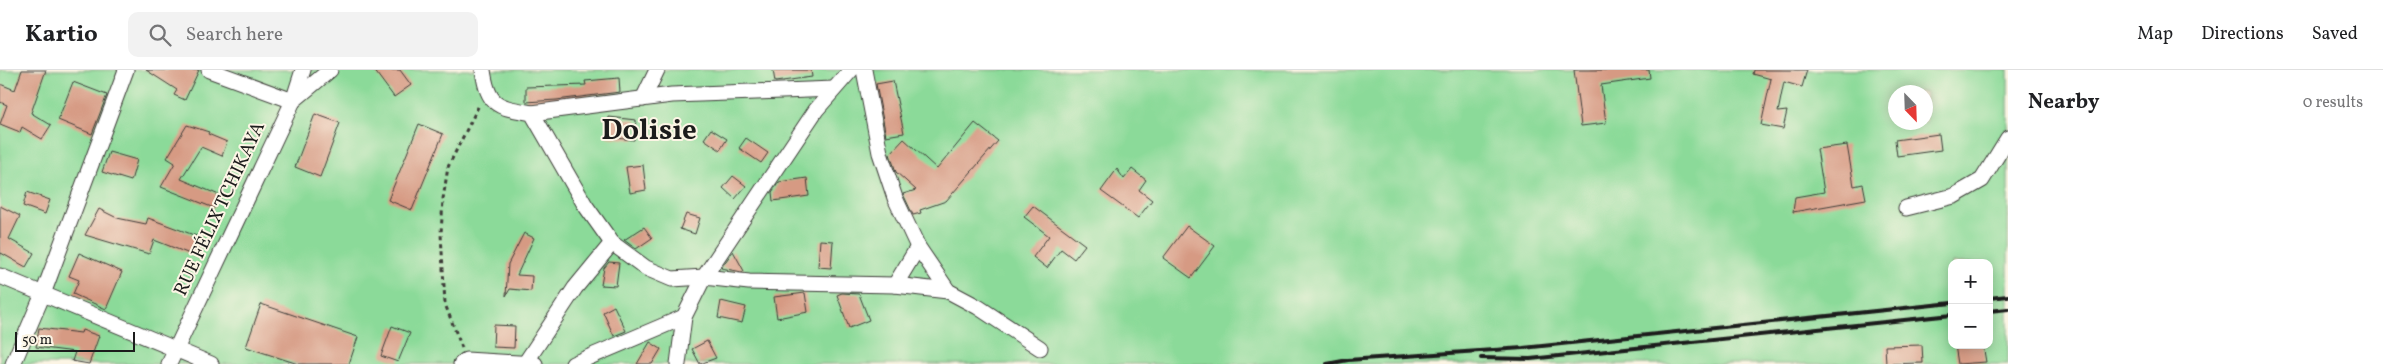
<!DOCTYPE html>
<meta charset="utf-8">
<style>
body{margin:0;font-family:Vollkorn,serif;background:#f2f2f2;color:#202124}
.controls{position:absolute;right:15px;bottom:15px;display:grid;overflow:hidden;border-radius:10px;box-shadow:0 2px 12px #0003}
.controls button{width:45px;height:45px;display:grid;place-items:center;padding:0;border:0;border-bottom:1px solid #e0e0e0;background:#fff;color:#202124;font:25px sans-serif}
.compass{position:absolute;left:1888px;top:15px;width:45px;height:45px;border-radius:50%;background:#fff;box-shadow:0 2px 12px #0003;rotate:157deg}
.scale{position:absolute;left:15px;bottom:12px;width:120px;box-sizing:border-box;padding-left:5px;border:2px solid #1c1c1c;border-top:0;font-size:14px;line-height:18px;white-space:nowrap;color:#1c1c1c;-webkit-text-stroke:4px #fcf5e5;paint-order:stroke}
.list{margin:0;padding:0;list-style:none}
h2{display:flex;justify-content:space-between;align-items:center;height:65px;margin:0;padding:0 20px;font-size:21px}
h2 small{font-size:16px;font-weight:400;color:#757577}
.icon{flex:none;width:28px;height:28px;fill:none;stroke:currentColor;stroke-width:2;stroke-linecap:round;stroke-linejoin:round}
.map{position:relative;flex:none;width:2008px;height:294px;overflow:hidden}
header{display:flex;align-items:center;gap:30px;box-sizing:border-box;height:70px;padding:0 25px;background:#fff;border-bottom:1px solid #e0e0e0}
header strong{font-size:24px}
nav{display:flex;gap:28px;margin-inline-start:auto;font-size:18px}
.search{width:350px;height:45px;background:#f2f2f2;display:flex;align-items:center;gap:12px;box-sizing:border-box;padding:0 18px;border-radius:10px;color:#757577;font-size:19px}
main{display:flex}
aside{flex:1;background:#fff}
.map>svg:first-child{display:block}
</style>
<header>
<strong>Kartio</strong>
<div class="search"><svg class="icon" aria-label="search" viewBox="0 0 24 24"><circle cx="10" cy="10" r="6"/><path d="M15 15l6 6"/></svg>Search here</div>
<nav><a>Map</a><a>Directions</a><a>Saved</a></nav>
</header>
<main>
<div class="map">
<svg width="2008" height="294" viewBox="0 0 2008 294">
<rect width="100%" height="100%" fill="#fcf5e5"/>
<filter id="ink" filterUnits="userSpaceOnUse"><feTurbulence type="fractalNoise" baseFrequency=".02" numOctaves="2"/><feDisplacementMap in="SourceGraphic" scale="10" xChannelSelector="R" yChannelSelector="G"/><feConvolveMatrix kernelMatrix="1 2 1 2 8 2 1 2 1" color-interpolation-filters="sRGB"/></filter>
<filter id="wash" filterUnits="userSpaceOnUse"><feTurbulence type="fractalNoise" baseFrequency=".0096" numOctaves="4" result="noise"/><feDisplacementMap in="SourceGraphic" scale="20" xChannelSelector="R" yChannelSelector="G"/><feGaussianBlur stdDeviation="1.12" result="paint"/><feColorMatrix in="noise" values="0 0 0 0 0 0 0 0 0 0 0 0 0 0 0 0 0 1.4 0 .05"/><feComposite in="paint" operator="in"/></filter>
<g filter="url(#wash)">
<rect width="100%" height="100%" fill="#f3e9cf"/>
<path fill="#8bda99" stroke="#547b5a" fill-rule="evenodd" d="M0,0H2008V294H0ZM1896,22H1926V52H1896ZM1952,193H1989V275H1952Z"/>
<g id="blocks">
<g fill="#d69a83">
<path d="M22,0H46L31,43L51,55L42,69L22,57L20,62L0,54L7,35L0,32V14L15,20Z"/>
<path d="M146,0H199L185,30L174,25L177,20Z"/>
<path d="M374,0H400L411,15L394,27Z"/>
<path d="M773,0H811L812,7L775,12Z"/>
<path d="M1574,0H1649L1650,8L1601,15L1606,53L1581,56Z"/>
<path d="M1754,0H1807L1802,17L1784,12L1778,42L1787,41L1783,59L1761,55L1771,9L1753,4Z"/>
<path d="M619,8L620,22L556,30L526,32V17L586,15L585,11Z"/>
<path d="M893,11L904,63L886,66L876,14Z"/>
<path d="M73,12L107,25L92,64L58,50Z"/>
<path d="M315,44L340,53L320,107L295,97Z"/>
<path d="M609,47L636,50L634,70L607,67Z"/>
<path d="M975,53L998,71L946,131L920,140L921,143L913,145L903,124L916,120L896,102L890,84L904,69L937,99Z"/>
<path d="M419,54L443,64L412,140L388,130Z"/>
<path d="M187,55L209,62L208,64L227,72L222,86L201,77L181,109L219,125L214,138L161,117L175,93L167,88Z"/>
<path d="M711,59L727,69L720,80L704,69Z"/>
<path d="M1939,64L1941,80L1897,86L1895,70Z"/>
<path d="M746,68L768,83L761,93L739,78Z"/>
<path d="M1847,75L1854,116L1863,114L1866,129L1793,142L1795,127L1824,122L1817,79Z"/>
<path d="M109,82L137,90L131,111L102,102Z"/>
<path d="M643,95L646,120L630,123L626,97Z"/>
<path d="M1117,99L1124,109L1132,99L1146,110L1139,120L1152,130L1138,148L1101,121Z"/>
<path d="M733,106L746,116L735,129L723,118Z"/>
<path d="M807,108L809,126L773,131L772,122L779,112Z"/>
<path d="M27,122L50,130L45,144L23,136Z"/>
<path d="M0,136L20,146L9,169L34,183L26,197L1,183L0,186Z"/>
<path d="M1033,136L1085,175L1074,189L1061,179L1047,198L1033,187L1049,166L1024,147Z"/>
<path d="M99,139L117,148L146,154L148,148L202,168L195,186L154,170L149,184L85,165Z"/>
<path d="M686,144L700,148L695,164L680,159Z"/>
<path d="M1187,156L1215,176L1191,208L1163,188Z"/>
<path d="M644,157L652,168L636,179L624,170Z"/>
<path d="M524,163L534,168L517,205L532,206L531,221L510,219L506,226L508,194Z"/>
<path d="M820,170L833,171L831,198L818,197Z"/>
<path d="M733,181L744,201L742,202L721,198Z"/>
<path d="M79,183L122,202L106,239L73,224L79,210L69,206Z"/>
<path d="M609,192L619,193L616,216L601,215L604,198Z"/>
<path d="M805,223L808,242L777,248L774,227Z"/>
<path d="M842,223L859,224L869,250L849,258L837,225Z"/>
<path d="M721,231L746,237L742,253L718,248Z"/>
<path d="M261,234L358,267L349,294H298L246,277Z"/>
<path d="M614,236L626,261L614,266L603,242Z"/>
<path d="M494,255L515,256L514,278L493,277Z"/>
<path d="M392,256L410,263L398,292L381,286Z"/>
<path d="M39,258L81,263L82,260L99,266L89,294L72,291L75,282L36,277Z"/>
<path d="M707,271L716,288L700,294L692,279Z"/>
<path d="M650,272L661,279L652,294H637Z"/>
<path d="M1922,275L1923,293L1886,294L1885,276Z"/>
<path d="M1955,275H1983L1986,292L1958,294Z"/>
</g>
</g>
</g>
<g filter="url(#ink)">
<use href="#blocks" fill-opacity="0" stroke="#3c3b37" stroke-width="1"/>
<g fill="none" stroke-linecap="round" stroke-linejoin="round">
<defs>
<g id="minor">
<path d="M209,0L293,31"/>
<path d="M483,0C488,37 498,37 532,43L585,135L612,173L646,198L672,209L704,207L749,212L895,215L948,221"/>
<path d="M864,0L880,83L895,128L918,177L948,221L978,237L1040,278"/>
<path d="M643,29L657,0"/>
<path d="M293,31L330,0"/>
<path d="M532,43L672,25L834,19"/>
<path d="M1906,138L1954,126L1982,110L2008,68"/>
<path d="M0,206L211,294"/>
<path d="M895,215L918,177"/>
<path d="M526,292L575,218L612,173"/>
<path d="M13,294L43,224L126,0"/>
<path d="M169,294L293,31L303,0"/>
<path d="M461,294L466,290L535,294"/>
<path d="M573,294L684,247"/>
<path d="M678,294L684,247L704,207L816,40L851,0"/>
</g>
</defs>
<use href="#minor" stroke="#3c3b37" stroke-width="17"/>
<path stroke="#3c3b37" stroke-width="3" stroke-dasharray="4 4" stroke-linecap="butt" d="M462,278L445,234L441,164L443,129L448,97L479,35"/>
<use href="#minor" stroke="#fff" stroke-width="15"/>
<g stroke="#1c1c1c" stroke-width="4">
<path d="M1989,228L2008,226"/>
<path d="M1989,241L2008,239"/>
<path d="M1481,288L1530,289L1952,245"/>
<path d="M1327,294L1348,290L1523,278L1952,233"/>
</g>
</g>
</g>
<g text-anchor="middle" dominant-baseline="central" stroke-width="4" stroke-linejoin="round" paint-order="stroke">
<g font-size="19" fill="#1c1c1c" stroke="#fcf5e5">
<text transform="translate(220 139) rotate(-65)">RUE FÉLIX TCHIKAYA</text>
</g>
<g font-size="29" font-weight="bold" fill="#1c1c1c" stroke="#fcf5e5">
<text x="649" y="61">Dolisie</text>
</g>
</g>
</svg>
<div class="controls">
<button>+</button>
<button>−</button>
</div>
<svg class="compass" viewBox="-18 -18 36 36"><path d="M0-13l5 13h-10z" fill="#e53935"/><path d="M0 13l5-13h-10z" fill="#757577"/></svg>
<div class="scale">50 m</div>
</div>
<aside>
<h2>Nearby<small>0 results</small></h2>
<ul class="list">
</ul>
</aside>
</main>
